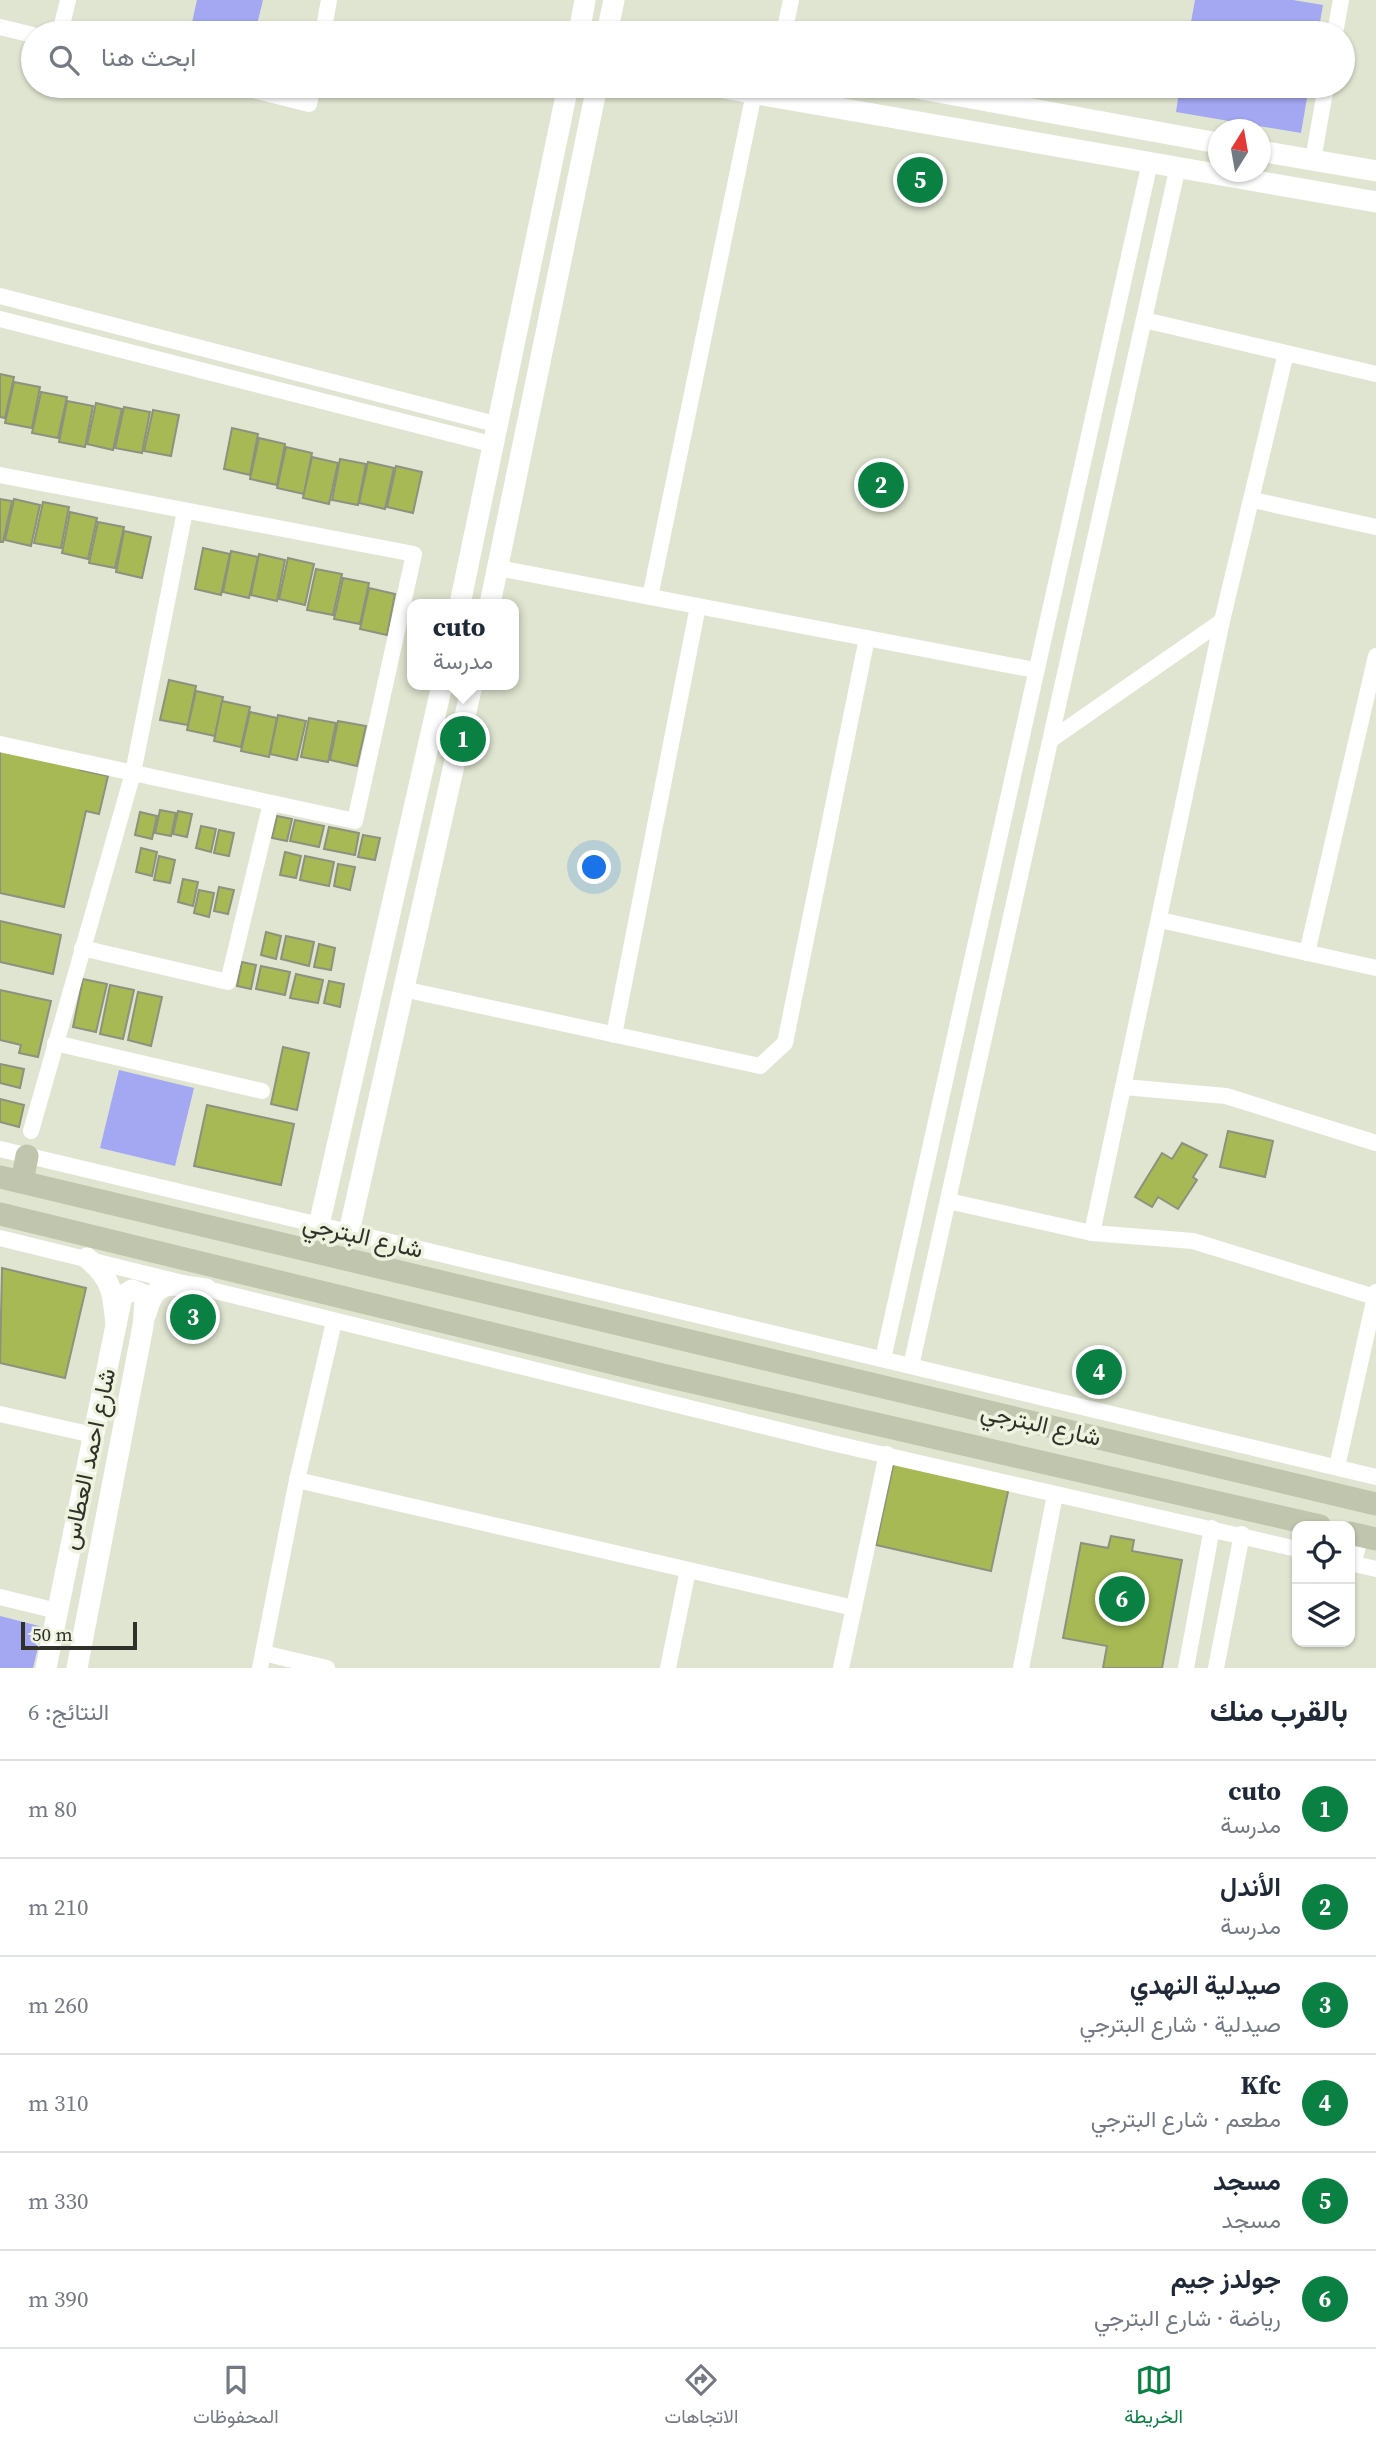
<!DOCTYPE html>
<html lang="ar">
<meta charset="utf-8">
<style>
body{margin:0;font-family:"Source Serif 4",Vazirmatn,serif;background:#f2f2f3;color:#1f2937;direction:rtl}
.controls{position:absolute;right:21px;bottom:21px;display:grid;overflow:hidden;border-radius:14px;box-shadow:0 2px 5px #0004}
.controls button{width:63px;height:63px;display:grid;place-items:center;padding:0;border:0;border-bottom:2px solid #e0e1e3;background:#fff;color:#1f2937;font:35px sans-serif}
.compass{position:absolute;left:1208px;top:119px;width:63px;height:63px;border-radius:50%;background:#fff;box-shadow:0 2px 5px #0004;rotate:11deg}
.scale{position:absolute;left:21px;bottom:18px;width:116px;box-sizing:border-box;padding-left:7px;border:4px solid #30322a;border-top:0;font-size:19px;line-height:24px;white-space:nowrap;color:#30322a;-webkit-text-stroke:5px #edf3de;paint-order:stroke}
.you{position:absolute;left:595px;top:868px;width:24px;height:24px;margin:-18px;border:5px solid #fff;border-radius:50%;background:#1a73e8;box-shadow:0 0 0 10px #1a73e833}
.badge{display:grid;place-items:center;width:46px;height:46px;border-radius:50%;background:#0b8043;color:#fff;font-size:23px;font-weight:700}
.pin{position:absolute;translate:-50% -50%;border:4px solid #fff;box-shadow:0 2px 7px #0006}
.popup{position:absolute;left:407px;top:599px;width:112px;height:91px;box-sizing:border-box;display:grid;place-content:center;border-radius:14px;background:#fff;filter:drop-shadow(0 2px 5px #0005);font-size:23px;white-space:nowrap;color:#747a83}
.popup b{font-size:26px;color:#1f2937}
.popup::after{content:'';position:absolute;left:50%;top:100%;margin-left:-14px;border:14px solid transparent;border-top-color:#fff}
.list{margin:0;padding:0;list-style:none}
h2{display:flex;justify-content:space-between;align-items:center;height:91px;margin:0;padding:0 28px;font-size:30px}
h2 small{font-size:23px;font-weight:400;color:#747a83}
.list li{display:grid;grid-template-columns:46px 1fr auto;gap:21px;align-items:center;box-sizing:border-box;height:98px;padding:0 28px;border-top:2px solid #e0e1e3}
.list b{display:block;font-size:26px;white-space:nowrap}
.list p{margin:0;font-size:23px;white-space:nowrap;color:#747a83}
.list em{font-size:23px;font-style:normal;color:#747a83}
.icon{flex:none;width:38px;height:38px;fill:none;stroke:currentColor;stroke-width:2;stroke-linecap:round;stroke-linejoin:round}
.map{position:relative;flex:none;width:1376px;height:1668px;overflow:hidden;direction:ltr}
.search{position:absolute;background:#fff;box-shadow:0 2px 5px #0004;left:21px;right:21px;top:21px;height:77px;display:flex;align-items:center;gap:18px;box-sizing:border-box;padding:0 24px;border-radius:38px;color:#747a83;font-size:26px}
.sheet{height:679px;background:#fff}
nav{display:flex;justify-content:space-around;align-items:center;box-sizing:border-box;height:98px;border-top:2px solid #e0e1e3;background:#fff;font-size:19px;color:#747a83}
nav a{display:grid;justify-items:center;gap:4px}
nav .on{color:#0b8043}
.map>svg:first-child{display:block}
</style>
<div class="map">
<svg width="1376" height="1668" viewBox="0 0 1376 1668">
<rect width="100%" height="100%" fill="#e0e5d1"/>
<g fill="#a4a7f2">
<path d="M197,0H263L255,33H217L191,27Z"/>
<path d="M1195,0H1293L1323,5L1318,33H1189Z"/>
<path d="M1180,86H1309L1301,133L1176,112Z"/>
<path d="M119,1070L194,1088L175,1166L100,1148Z"/>
<path d="M0,1616L43,1627L33,1668H0Z"/>
</g>
<g fill="#a6b955" stroke="#8d917e" stroke-width="2">
<path d="M0,374L14,377L5,418L0,417Z"/>
<path d="M14,382L40,387L32,428L5,423Z"/>
<path d="M41,392L67,397L58,438L32,433Z"/>
<path d="M67,401L93,406L85,447L59,442Z"/>
<path d="M96,403L122,409L113,450L87,444Z"/>
<path d="M124,407L150,412L142,453L115,448Z"/>
<path d="M153,410L179,415L171,456L144,451Z"/>
<path d="M232,428L258,434L250,475L224,469Z"/>
<path d="M259,438L285,444L277,485L250,479Z"/>
<path d="M286,447L312,453L304,494L277,488Z"/>
<path d="M312,457L338,463L329,504L303,498Z"/>
<path d="M340,459L366,464L358,505L332,500Z"/>
<path d="M368,462L394,468L385,509L359,503Z"/>
<path d="M396,466L422,472L413,513L387,507Z"/>
<path d="M0,499L12,501L3,542H0Z"/>
<path d="M14,499L40,505L31,546L5,540Z"/>
<path d="M43,502L69,507L61,548L34,543Z"/>
<path d="M70,512L97,518L88,559L62,553Z"/>
<path d="M98,522L124,527L115,568L89,563Z"/>
<path d="M124,531L151,537L142,578L116,572Z"/>
<path d="M203,548L230,554L221,595L195,589Z"/>
<path d="M231,551L258,557L249,598L223,592Z"/>
<path d="M259,554L285,560L277,601L251,595Z"/>
<path d="M288,558L314,564L305,605L279,599Z"/>
<path d="M316,569L342,574L333,615L307,610Z"/>
<path d="M343,578L369,583L360,624L334,619Z"/>
<path d="M369,588L395,594L387,635L360,629Z"/>
<path d="M169,680L196,686L188,725L160,720Z"/>
<path d="M196,691L223,697L215,736L187,730Z"/>
<path d="M222,701L250,707L241,747L214,741Z"/>
<path d="M250,712L277,718L269,757L241,751Z"/>
<path d="M278,715L306,721L297,760L270,754Z"/>
<path d="M309,718L336,723L328,762L301,757Z"/>
<path d="M338,721L366,726L357,766L330,760Z"/>
<path d="M0,746L81,764L80,770L108,776L99,814L86,811L64,907L0,893Z"/>
<path d="M160,810L176,813L171,836L155,833Z"/>
<path d="M178,811L192,814L187,837L173,834Z"/>
<path d="M140,812L157,816L152,839L135,835Z"/>
<path d="M277,816L292,819L287,841L272,838Z"/>
<path d="M295,820L324,826L319,847L290,841Z"/>
<path d="M201,826L216,829L211,852L196,848Z"/>
<path d="M329,827L359,833L355,855L324,849Z"/>
<path d="M219,830L234,833L229,856L214,853Z"/>
<path d="M363,835L380,838L375,860L358,857Z"/>
<path d="M141,848L157,852L152,876L136,872Z"/>
<path d="M285,852L301,856L296,878L280,875Z"/>
<path d="M159,856L175,860L170,883L154,880Z"/>
<path d="M305,856L334,862L329,886L300,880Z"/>
<path d="M338,864L355,867L350,890L334,886Z"/>
<path d="M183,879L198,882L193,906L178,902Z"/>
<path d="M219,887L234,890L228,914L214,911Z"/>
<path d="M199,890L214,893L209,917L194,913Z"/>
<path d="M0,921L61,935L53,974L0,962Z"/>
<path d="M266,932L281,936L276,959L261,955Z"/>
<path d="M286,936L314,942L309,966L281,959Z"/>
<path d="M319,944L335,948L331,970L314,967Z"/>
<path d="M242,962L256,965L251,989L237,986Z"/>
<path d="M261,966L290,972L285,995L256,989Z"/>
<path d="M296,974L323,980L318,1003L290,998Z"/>
<path d="M83,979L107,984L96,1032L73,1027Z"/>
<path d="M329,981L344,984L340,1007L324,1003Z"/>
<path d="M110,985L134,990L123,1039L100,1034Z"/>
<path d="M0,990L51,1001L38,1057L19,1053L21,1045L0,1040Z"/>
<path d="M138,992L162,997L151,1046L128,1040Z"/>
<path d="M283,1047L309,1053L297,1110L271,1104Z"/>
<path d="M0,1064L24,1069L20,1088L0,1083Z"/>
<path d="M0,1099L24,1105L19,1127L0,1122Z"/>
<path d="M207,1105L294,1124L281,1185L194,1166Z"/>
<path d="M1228,1131L1273,1141L1265,1177L1220,1167Z"/>
<path d="M1182,1143L1207,1155L1193,1177L1197,1180L1178,1209L1158,1197L1152,1207L1135,1197L1162,1153L1172,1159Z"/>
<path d="M2,1268L86,1288L65,1378L0,1363Z"/>
<path d="M894,1462L1009,1487L991,1571L876,1545Z"/>
<path d="M1111,1536L1134,1540L1132,1551L1182,1560L1162,1668H1103L1107,1646L1063,1638L1081,1543L1108,1548Z"/>
</g>
<g fill="none" stroke-linecap="round" stroke-linejoin="round">
<g stroke="#fff" stroke-width="16">
<path d="M0,27L33,35"/>
<path d="M60,33L68,0"/>
<path d="M323,33L329,0"/>
<path d="M784,33L791,0"/>
<path d="M1335,33L1341,0"/>
<path d="M237,86L309,104L313,86"/>
<path d="M1313,160L1326,86"/>
<path d="M0,296L499,425"/>
<path d="M0,319L495,445"/>
<path d="M1144,320L1376,374"/>
<path d="M0,475L414,554L355,821L0,744"/>
<path d="M1253,500L1376,527"/>
<path d="M498,568L1035,670"/>
<path d="M650,597L754,93"/>
<path d="M1052,739L1222,621"/>
<path d="M1160,920L1376,968"/>
<path d="M82,948L228,982L271,803"/>
<path d="M1307,953L1376,656"/>
<path d="M403,989L760,1066L785,1043L867,638"/>
<path d="M614,1035L698,606"/>
<path d="M55,1043L262,1091"/>
<path d="M1124,1087L1226,1096L1376,1143"/>
<path d="M31,1131L133,773L185,511"/>
<path d="M0,1149L1376,1477"/>
<path d="M948,1201L1092,1233L1193,1241L1375,1297"/>
<path d="M1092,1233L1222,621L1286,353"/>
<path d="M0,1238L832,1443L1297,1549"/>
<path d="M883,1359L1150,162"/>
<path d="M911,1366L1178,166"/>
<path d="M0,1414L93,1435"/>
<path d="M1337,1467L1376,1292"/>
<path d="M297,1480L854,1608"/>
<path d="M1350,1563L1376,1569"/>
<path d="M1353,1564L1361,1536"/>
<path d="M0,1597L57,1611"/>
<path d="M263,1653L327,1668"/>
<path d="M260,1668L297,1480L334,1322"/>
<path d="M668,1668L688,1570"/>
<path d="M841,1668L887,1454"/>
<path d="M1021,1668L1055,1495"/>
<path d="M1186,1668L1212,1528"/>
<path d="M1216,1668L1242,1534"/>
</g>
<g stroke="#fff" stroke-width="21">
<path d="M579,33L585,0"/>
<path d="M607,33L614,0"/>
<path d="M712,86L1376,202"/>
<path d="M905,86L1218,143"/>
<path d="M1260,151L1376,171"/>
<path d="M460,604L568,86"/>
<path d="M490,604L597,86"/>
<path d="M319,1225L442,685"/>
<path d="M349,1232L472,685"/>
<path d="M146,1314C155,1276 173,1285 206,1289"/>
<path d="M46,1668L116,1325C113,1292 112,1279 87,1258"/>
<path d="M77,1668L143,1326L145,1302L142,1294L132,1290L122,1296L116,1325"/>
</g>
<g stroke="#c0c5ae" stroke-width="23">
<path d="M0,1177L1376,1504"/>
<path d="M22,1182L27,1156"/>
<path d="M0,1214L658,1374L1320,1526"/>
<path d="M1350,1533L1376,1539"/>
</g>
</g>
<g text-anchor="middle" dominant-baseline="central" stroke-width="7" stroke-linejoin="round" paint-order="stroke">
<g font-size="24" fill="#30322a" stroke="#edf3de">
<text transform="translate(363 1236) rotate(13)">شارع البترجي</text>
<text transform="translate(1041 1424) rotate(13)">شارع البترجي</text>
<text transform="translate(88 1459) rotate(-78)">شارع احمد العطاس</text>
</g>
</g>
</svg>
<div class="controls">
<button><svg class="icon" aria-label="locate" viewBox="0 0 24 24"><circle cx="12" cy="12" r="6"/><path d="M12 2v4M12 18v4M2 12h4M18 12h4"/></svg></button>
<button><svg class="icon" aria-label="layers" viewBox="0 0 24 24"><path d="M12 4l9 5-9 5-9-5zM3 14l9 5 9-5"/></svg></button>
</div>
<svg class="compass" viewBox="-18 -18 36 36"><path d="M0-13l5 13h-10z" fill="#e53935"/><path d="M0 13l5-13h-10z" fill="#747a83"/></svg>
<div class="scale">50 m</div>
<div class="you"></div>
<div class="pin badge" style="left:463px;top:739px">1</div>
<div class="popup"><b>cuto</b>مدرسة</div>
<div class="pin badge" style="left:881px;top:485px">2</div>
<div class="pin badge" style="left:193px;top:1317px">3</div>
<div class="pin badge" style="left:1099px;top:1372px">4</div>
<div class="pin badge" style="left:920px;top:180px">5</div>
<div class="pin badge" style="left:1122px;top:1599px">6</div>
<div class="search"><svg class="icon" aria-label="search" viewBox="0 0 24 24"><circle cx="10" cy="10" r="6"/><path d="M15 15l6 6"/></svg>ابحث هنا</div>
</div>
<section class="sheet">
<h2>بالقرب منك<small>النتائج: 6</small></h2>
<ul class="list">
<li><span class="badge">1</span><div><b>cuto</b><p>مدرسة</p></div><em>80 m</em></li>
<li><span class="badge">2</span><div><b>الأندل</b><p>مدرسة</p></div><em>210 m</em></li>
<li><span class="badge">3</span><div><b>صيدلية النهدي</b><p>صيدلية · شارع البترجي</p></div><em>260 m</em></li>
<li><span class="badge">4</span><div><b>Kfc</b><p>مطعم · شارع البترجي</p></div><em>310 m</em></li>
<li><span class="badge">5</span><div><b>مسجد</b><p>مسجد</p></div><em>330 m</em></li>
<li><span class="badge">6</span><div><b>جولدز جيم</b><p>رياضة · شارع البترجي</p></div><em>390 m</em></li>
</ul>
</section>
<nav>
<a class="on"><svg class="icon" aria-label="map" viewBox="0 0 24 24"><path d="M3 6l6-2 6 2 6-2v14l-6 2-6-2-6 2zM9 4v14M15 6v14"/></svg>الخريطة</a>
<a><svg class="icon" aria-label="directions" viewBox="0 0 24 24"><path d="M12 3l9 9-9 9-9-9zM9 14v-3h6M13 9l2 2-2 2"/></svg>الاتجاهات</a>
<a><svg class="icon" aria-label="saved" viewBox="0 0 24 24"><path d="M7 4h10v16l-5-4-5 4z"/></svg>المحفوظات</a>
</nav>
